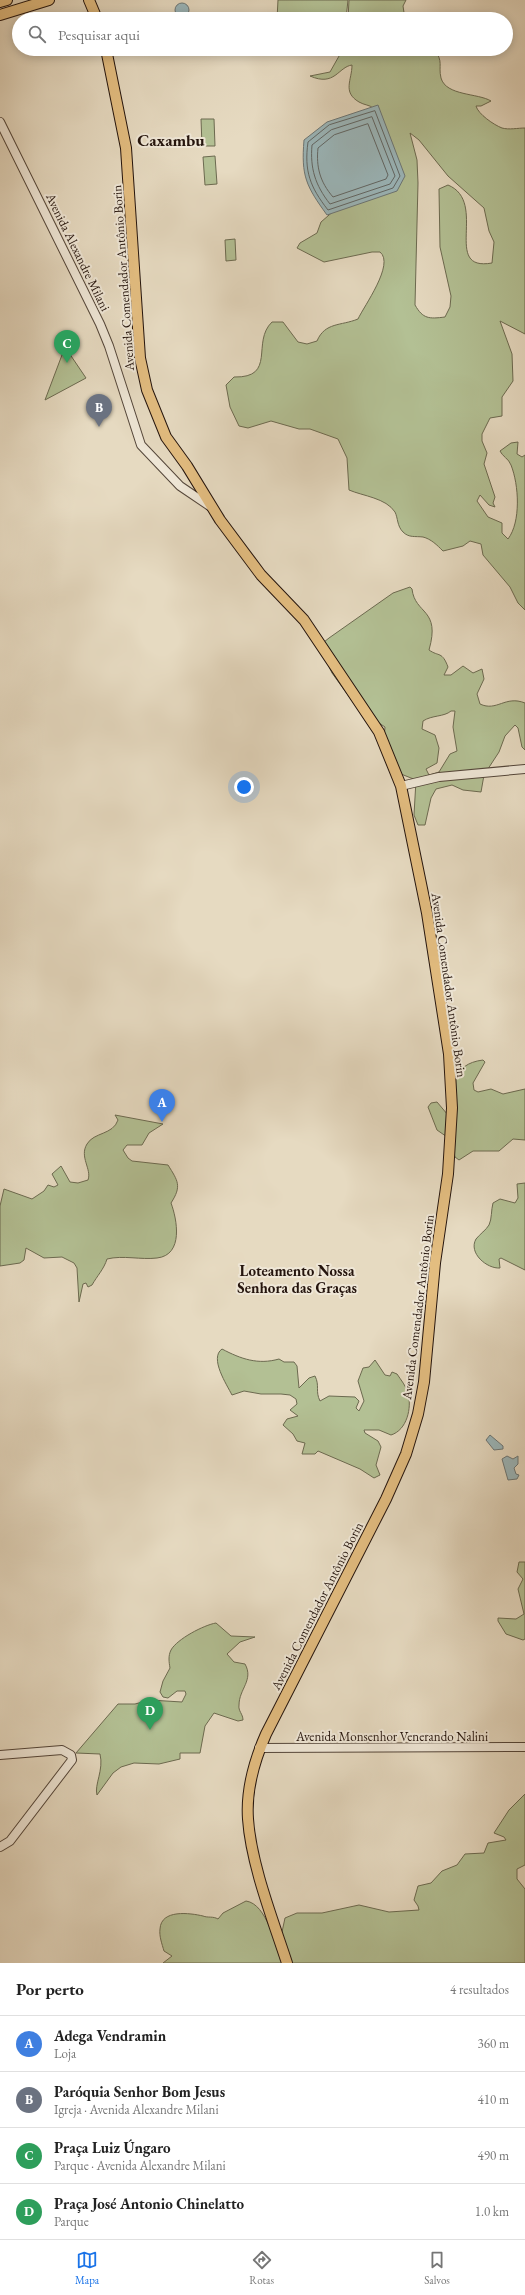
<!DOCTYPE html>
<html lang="pt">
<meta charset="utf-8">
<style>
body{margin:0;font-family:"EB Garamond",serif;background:#f2f2f2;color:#222}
.you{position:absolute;left:244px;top:787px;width:14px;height:14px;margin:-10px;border:3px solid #fff;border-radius:50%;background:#1a73e8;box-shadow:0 0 0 6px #1a73e833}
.badge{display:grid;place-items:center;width:26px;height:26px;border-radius:50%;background:#1a73e8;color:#fff;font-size:13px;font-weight:700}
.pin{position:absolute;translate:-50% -33px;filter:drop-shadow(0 1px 2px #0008)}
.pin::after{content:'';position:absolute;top:21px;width:14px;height:12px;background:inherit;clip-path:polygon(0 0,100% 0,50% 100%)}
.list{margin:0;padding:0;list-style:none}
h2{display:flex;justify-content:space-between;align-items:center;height:52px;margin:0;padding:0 16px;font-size:17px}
h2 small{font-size:13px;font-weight:400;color:#767676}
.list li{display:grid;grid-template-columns:26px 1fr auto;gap:12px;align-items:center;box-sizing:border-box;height:56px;padding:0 16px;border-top:1px solid #e0e0e0}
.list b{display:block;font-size:15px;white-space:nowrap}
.list p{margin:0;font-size:13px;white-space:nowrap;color:#767676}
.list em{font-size:13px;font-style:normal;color:#767676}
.icon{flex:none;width:22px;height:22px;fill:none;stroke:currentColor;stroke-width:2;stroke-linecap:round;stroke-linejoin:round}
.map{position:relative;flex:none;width:525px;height:1963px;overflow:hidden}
.search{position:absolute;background:#fff;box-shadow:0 2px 10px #0003;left:12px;right:12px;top:12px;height:44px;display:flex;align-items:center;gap:10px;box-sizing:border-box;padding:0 14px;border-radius:22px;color:#767676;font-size:15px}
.sheet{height:276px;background:#fff}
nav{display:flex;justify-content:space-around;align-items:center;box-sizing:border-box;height:56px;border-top:1px solid #e0e0e0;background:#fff;font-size:11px;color:#767676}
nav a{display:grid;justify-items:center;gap:2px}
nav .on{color:#1a73e8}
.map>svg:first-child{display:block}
</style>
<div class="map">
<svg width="525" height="1963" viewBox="0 0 525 1963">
<rect width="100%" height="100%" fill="#e6dac1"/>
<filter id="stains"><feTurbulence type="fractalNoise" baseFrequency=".005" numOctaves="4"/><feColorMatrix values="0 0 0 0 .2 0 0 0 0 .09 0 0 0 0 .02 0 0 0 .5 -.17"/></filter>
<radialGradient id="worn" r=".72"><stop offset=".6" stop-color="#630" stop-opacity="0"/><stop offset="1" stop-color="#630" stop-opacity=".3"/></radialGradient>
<g fill="#b3c094" stroke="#6c6a50" fill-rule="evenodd">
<path d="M278,0H348L346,19H277Z"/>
<path d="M349,0H406L403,6L405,19H348Z"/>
<path d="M343,49H434C444,62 438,65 441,78C446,96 478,93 491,101L481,106H476C478,114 494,125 502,128C509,130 518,128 525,128V334L500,321L512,354L513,381L502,397V416L490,418L482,434V441L487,453L484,464L495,497L493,503L495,507L489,505L480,495L477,501L488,517L502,523V533L508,539C521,522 519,485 511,465C509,459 502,456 500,451L511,443L518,442L517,454L522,457L525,455V610L518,603L510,587L483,555L481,544L470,541L463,546L443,551C437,545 431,539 423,537C415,536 409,538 403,532C397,526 398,518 395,512C386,498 363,496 349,490L347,458L338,439L310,429H299L271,421L248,428L239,426L230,407L226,385L234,377C277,378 251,342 272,322H283L298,342L307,344L317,341C325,322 341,326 358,319C364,306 395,264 380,252H372L324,262L297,248L300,243L317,233L321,222L344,202L373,108C370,105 364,105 359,102C342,92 352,80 352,65C338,67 335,87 310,76L330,72ZM410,133L419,140L448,176L484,208L489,231L494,242L492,263C441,272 489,202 448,185L439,189L440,247L451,296L450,307L445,317C429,319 423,319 415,305L418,183L417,160Z"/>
<path d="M201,119H214L215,146H202Z"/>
<path d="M215,156L217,184L205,185L203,157Z"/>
<path d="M235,239L236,260L226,261L225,240Z"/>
<path d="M65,347L86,378L45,400Z"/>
<path d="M410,587L412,589C415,615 441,608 429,650C439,657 442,651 448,667L444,675H451L463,666L473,673L482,669L484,679L477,694L480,704C497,712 505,695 525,703V750L522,747L518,728L515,725L505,736L499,752L484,775L481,792L463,790L452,785L436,789L431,798L425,825H418L414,815L416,780L401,774L384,738L385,727L358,709L332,673L323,654L324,642L329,638L393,593ZM451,711H455L453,727L457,751L450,754L439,772L429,775L426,769L437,763L439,748L435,735L422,729L423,721C432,715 444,717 451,711Z"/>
<path d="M483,1060L485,1062L473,1083L474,1090L478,1092L491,1089L503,1094L525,1089V1140L513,1139L499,1151H473L459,1160L455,1157L450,1139L437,1130L428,1107L431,1103L437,1102L448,1115C453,1088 451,1064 483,1060Z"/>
<path d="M115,1115L163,1124L149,1133L142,1145H127L123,1150L128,1158L132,1161L168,1165C178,1181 182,1186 171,1203C177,1219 184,1255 157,1258C141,1260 123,1255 107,1259C104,1269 97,1276 92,1285L88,1287L86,1283L83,1284L79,1302L77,1268L74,1263L62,1257L44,1258L26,1248L24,1260L20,1263L0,1266V1206L4,1189L32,1199L44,1191L48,1185L54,1187L58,1185L52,1174L61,1166L70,1182L78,1183L88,1180C92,1169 79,1157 87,1144C94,1132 113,1135 118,1120Z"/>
<path d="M525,1183V1270L501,1258L499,1259L500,1268C487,1269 468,1253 476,1239C480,1234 486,1230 489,1225C492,1219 491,1210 493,1203L500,1199L515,1203L518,1198L517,1184Z"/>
<path d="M222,1349C241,1359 258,1365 279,1359L284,1362H294L297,1366L299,1388L309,1378L315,1376C320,1386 315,1391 320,1401L329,1396L355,1397L359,1401L356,1408L359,1411L364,1401L358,1381L363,1368L369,1367L375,1360L385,1375L390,1376L392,1372L397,1374C401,1380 406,1386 408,1393C412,1408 407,1430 391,1435L379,1430H364L365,1433L378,1441L381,1447L376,1465L380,1475L374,1478L360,1469L318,1451L315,1454H302L305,1443L297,1441L293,1434L283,1425L287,1419L298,1416L290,1410L297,1404L296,1399L290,1395L281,1394H261L244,1391L232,1395C227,1385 209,1358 222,1349Z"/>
<path d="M519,1562H525V1639L523,1640L506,1634L498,1621V1618L516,1619L524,1614L518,1589L523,1579L517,1572Z"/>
<path d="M216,1623L231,1636L255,1637L240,1642L227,1654L234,1662L245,1664C254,1680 239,1689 239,1705C238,1711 243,1714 243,1720L238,1721L214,1713L205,1726L200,1753H180V1759L159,1764L134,1763L121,1767L113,1773L97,1795C94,1785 104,1770 100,1754L76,1753L118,1704H135L150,1700L182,1702L186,1694L185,1691H177L168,1698L163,1697L160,1692L163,1681L170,1668C169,1662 168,1656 171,1650C177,1639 204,1625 216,1623Z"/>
<path d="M525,1794V1865L517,1869V1879L525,1889V1963H289L282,1932L285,1918L297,1913H322L359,1905L389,1912L419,1910L418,1906L414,1900L418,1886L431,1883L442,1871L457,1865L465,1854L484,1853L488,1843L506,1840L504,1837L494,1833L509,1810Z"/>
<path d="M246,1901C267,1904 275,1945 282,1963H163L172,1956L164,1951C162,1944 159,1936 160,1929C161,1909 190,1913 203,1916C208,1918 213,1916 218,1919L223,1913Z"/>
</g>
<g fill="#9bb8bd" stroke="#6b7677">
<circle cx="182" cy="10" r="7"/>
<path d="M378,105L405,176L397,191L327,215C306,186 301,176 304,140L327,122Z"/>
<path d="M490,1435L503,1446V1449L494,1450L486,1440Z"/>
<path d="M507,1456L513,1459L518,1456V1464L514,1468L516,1474L519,1475L517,1479L508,1480L502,1459Z"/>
</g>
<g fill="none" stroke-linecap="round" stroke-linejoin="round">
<g stroke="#606665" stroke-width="1">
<path d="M375,111L400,176L393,188L328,210C310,187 304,171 308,142L329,125Z"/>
<path d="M372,117L395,176L390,184L330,204C315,185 310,168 312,145L331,130Z"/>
<path d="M368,124L388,175L386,179L333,197C320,182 316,167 318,148L334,135Z"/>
</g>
<defs>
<g id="minor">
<path d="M0,122L100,324L109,346L141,445L180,486L211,507"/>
<path d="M401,786L439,777L525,769"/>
<path d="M259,1748L525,1747"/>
<path d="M0,1755L62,1750L71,1755L72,1760L10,1841L0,1847"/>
</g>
<g id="major">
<path d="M89,0L97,19"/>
<path d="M0,2L7,0"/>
<path d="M0,15L49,0"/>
<path d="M106,49L126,148L140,358L147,390L166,437L187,466L220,520L261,575L304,620L379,732L401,786L427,913L449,1054L452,1108L448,1174L435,1263L424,1382L418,1414L406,1454L386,1499L266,1734C255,1759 246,1791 248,1819C251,1864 273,1920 287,1963"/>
</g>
</defs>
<use href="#minor" stroke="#54463a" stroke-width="10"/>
<use href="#major" stroke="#24140d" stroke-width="12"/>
<use href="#minor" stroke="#efe7d7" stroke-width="8"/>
<use href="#major" stroke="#e3bd80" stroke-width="10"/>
</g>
<g text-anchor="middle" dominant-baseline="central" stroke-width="4" stroke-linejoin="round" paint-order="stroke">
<g font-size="13" fill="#24140d" stroke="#efe7d7">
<text transform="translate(78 252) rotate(64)">Avenida Alexandre Milani</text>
<text transform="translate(123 278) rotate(-94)">Avenida Comendador Antônio Borin</text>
<text transform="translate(449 985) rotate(82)">Avenida Comendador Antônio Borin</text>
<text transform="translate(418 1307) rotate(-83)">Avenida Comendador Antônio Borin</text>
<text transform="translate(317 1606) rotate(-63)">Avenida Comendador Antônio Borin</text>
<text x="392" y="1736">Avenida Monsenhor Venerando Nalini</text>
</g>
<g font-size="15" font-weight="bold" fill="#24140d" stroke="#efe7d7">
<text x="297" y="1270">Loteamento Nossa<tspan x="297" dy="17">Senhora das Graças</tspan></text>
</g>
<g font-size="17" font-weight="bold" fill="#24140d" stroke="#efe7d7">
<text x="171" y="140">Caxambu</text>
</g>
</g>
<rect width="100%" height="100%" filter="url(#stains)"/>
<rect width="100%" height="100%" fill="url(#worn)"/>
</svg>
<div class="you"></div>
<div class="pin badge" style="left:162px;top:1122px;background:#3f7fe0">A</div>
<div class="pin badge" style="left:99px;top:427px;background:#6b7280">B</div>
<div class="pin badge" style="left:67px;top:363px;background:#2e9e5b">C</div>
<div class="pin badge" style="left:150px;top:1730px;background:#2e9e5b">D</div>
<div class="search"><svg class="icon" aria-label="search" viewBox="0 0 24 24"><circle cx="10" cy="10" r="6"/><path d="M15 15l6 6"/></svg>Pesquisar aqui</div>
</div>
<section class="sheet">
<h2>Por perto<small>4 resultados</small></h2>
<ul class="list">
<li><span class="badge" style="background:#3f7fe0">A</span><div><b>Adega Vendramin</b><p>Loja</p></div><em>360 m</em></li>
<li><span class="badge" style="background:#6b7280">B</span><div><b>Paróquia Senhor Bom Jesus</b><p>Igreja · Avenida Alexandre Milani</p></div><em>410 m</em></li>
<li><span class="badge" style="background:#2e9e5b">C</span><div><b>Praça Luiz Úngaro</b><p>Parque · Avenida Alexandre Milani</p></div><em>490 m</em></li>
<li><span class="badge" style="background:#2e9e5b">D</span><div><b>Praça José Antonio Chinelatto</b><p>Parque</p></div><em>1.0 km</em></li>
</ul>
</section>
<nav>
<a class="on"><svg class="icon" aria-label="map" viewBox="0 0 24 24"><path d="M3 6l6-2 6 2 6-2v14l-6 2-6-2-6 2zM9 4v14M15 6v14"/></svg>Mapa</a>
<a><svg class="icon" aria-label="directions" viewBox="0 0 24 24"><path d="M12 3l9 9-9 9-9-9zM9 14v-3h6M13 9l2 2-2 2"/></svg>Rotas</a>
<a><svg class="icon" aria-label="saved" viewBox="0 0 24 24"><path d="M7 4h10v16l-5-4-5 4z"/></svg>Salvos</a>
</nav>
